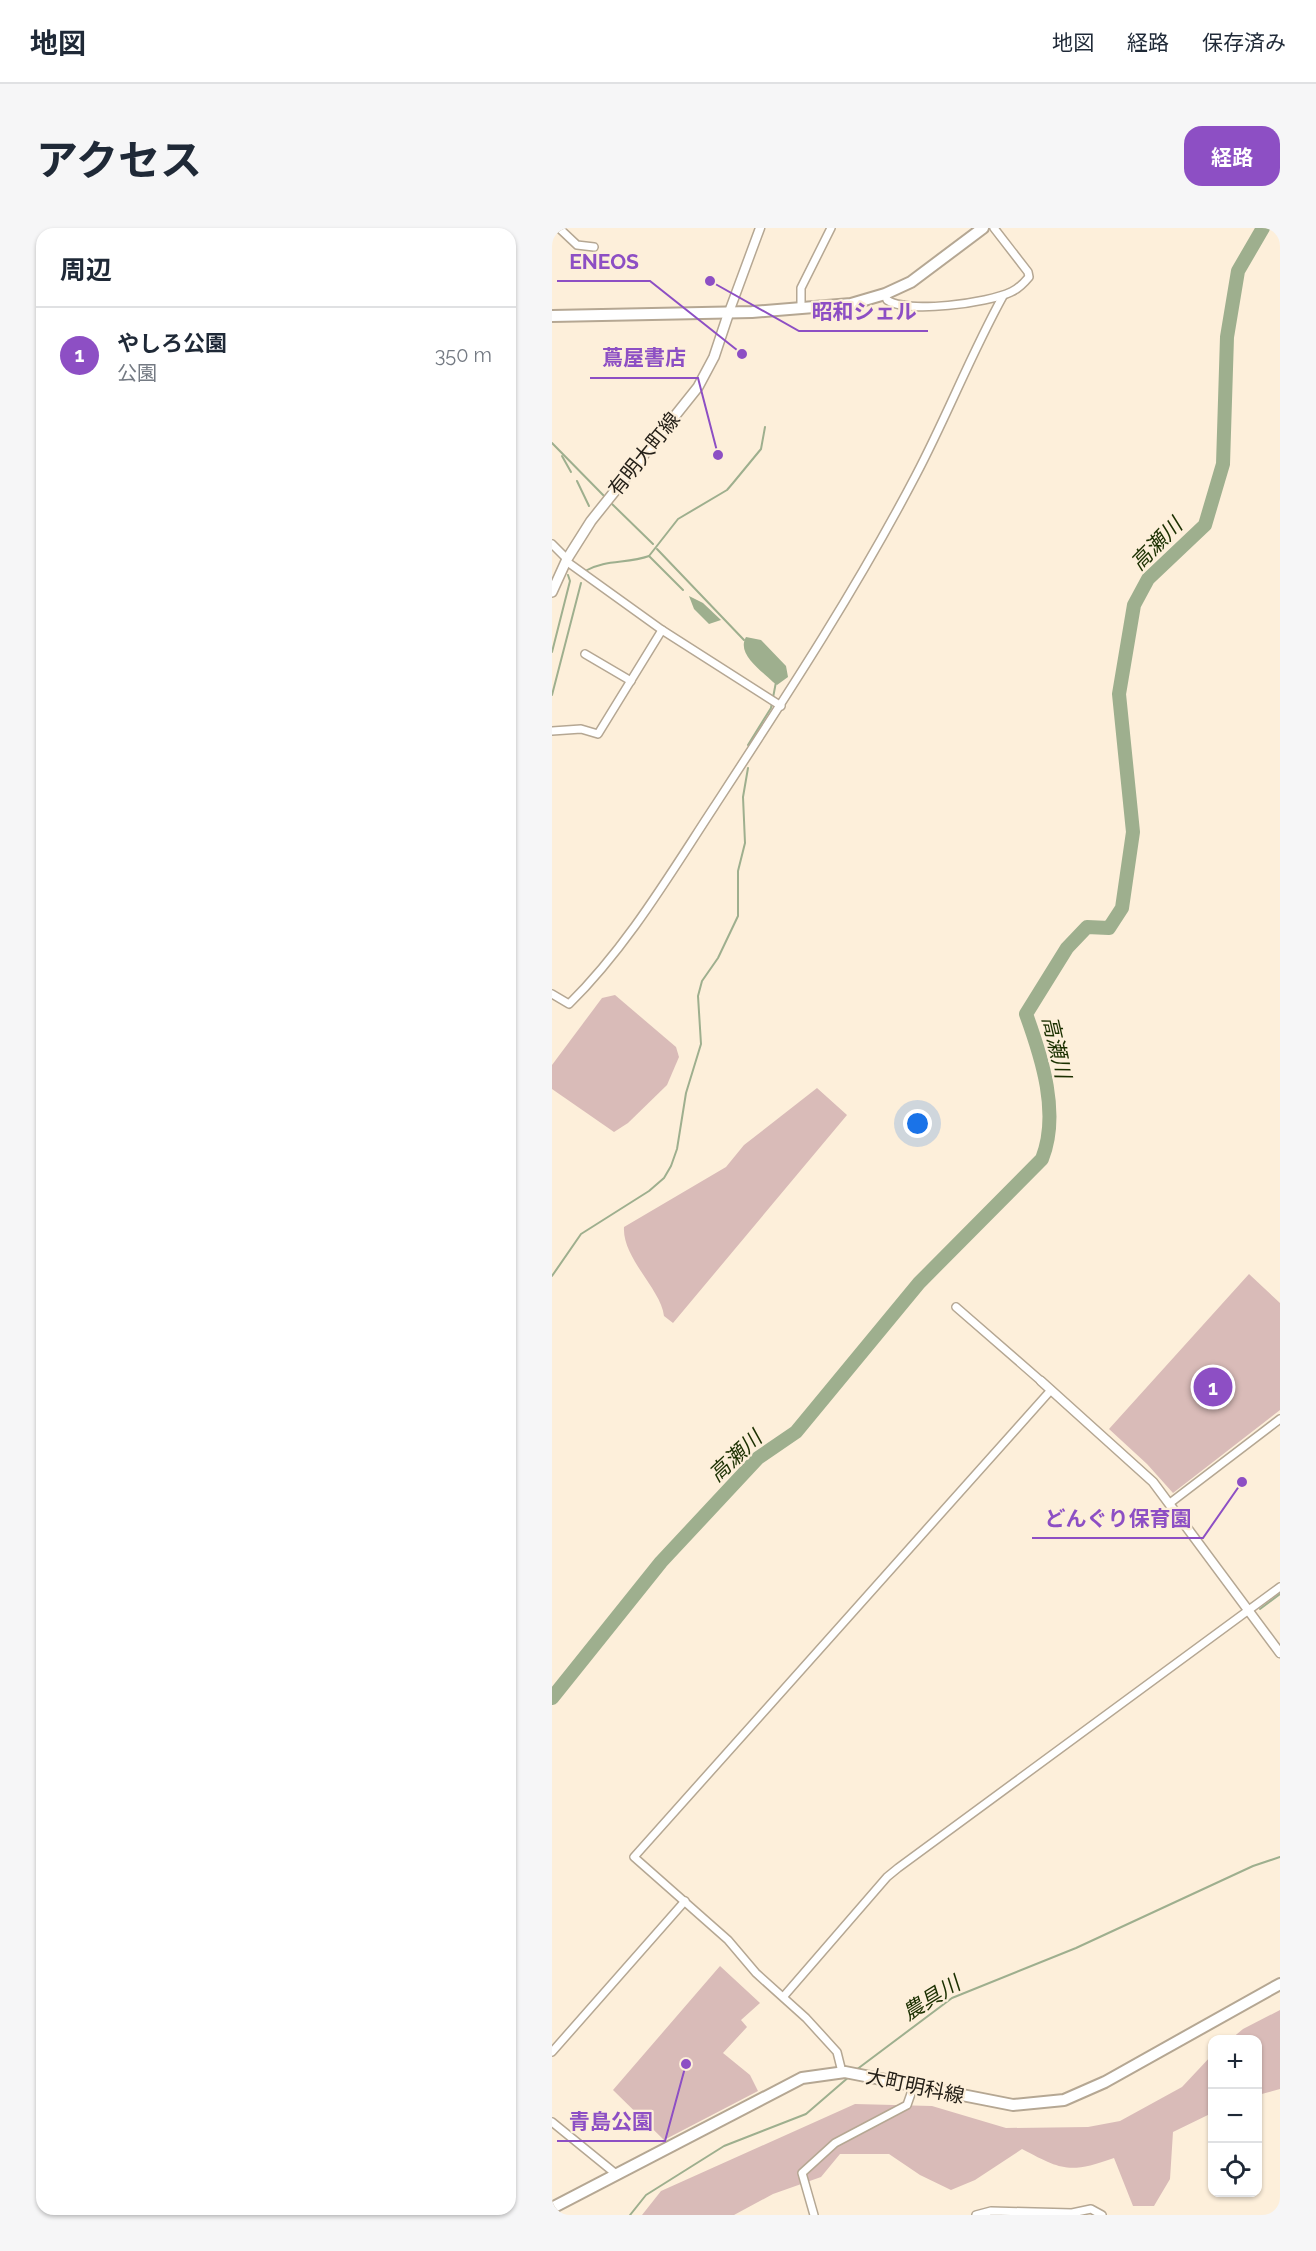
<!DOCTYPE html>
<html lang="ja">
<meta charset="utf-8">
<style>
body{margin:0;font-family:Raleway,"Noto Sans JP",sans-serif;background:#f6f6f7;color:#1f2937}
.controls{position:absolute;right:18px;bottom:18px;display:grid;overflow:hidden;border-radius:12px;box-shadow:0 2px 4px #0004}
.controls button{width:54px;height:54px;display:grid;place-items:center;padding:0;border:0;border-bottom:2px solid #e0e1e3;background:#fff;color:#1f2937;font:30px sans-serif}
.you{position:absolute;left:366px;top:896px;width:21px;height:21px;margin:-15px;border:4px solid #fff;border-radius:50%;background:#1a73e8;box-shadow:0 0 0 9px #1a73e833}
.badge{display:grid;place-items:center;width:39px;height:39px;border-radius:50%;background:#8d4fc4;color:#fff;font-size:20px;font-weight:700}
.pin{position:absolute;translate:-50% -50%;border:3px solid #fff;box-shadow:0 2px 6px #0006}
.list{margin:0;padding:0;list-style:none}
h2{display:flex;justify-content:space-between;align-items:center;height:78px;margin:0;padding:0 24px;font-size:26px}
h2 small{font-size:20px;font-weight:400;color:#747a83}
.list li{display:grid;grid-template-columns:39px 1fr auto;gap:18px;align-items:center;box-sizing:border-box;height:96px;padding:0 24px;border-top:2px solid #e0e1e3}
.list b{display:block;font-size:22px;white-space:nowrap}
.list p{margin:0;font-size:20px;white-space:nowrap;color:#747a83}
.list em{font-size:20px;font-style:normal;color:#747a83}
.icon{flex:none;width:33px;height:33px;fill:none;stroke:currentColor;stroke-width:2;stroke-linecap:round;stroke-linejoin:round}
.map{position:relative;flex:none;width:728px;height:1987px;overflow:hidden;border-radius:18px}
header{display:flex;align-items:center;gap:36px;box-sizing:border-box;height:84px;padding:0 30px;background:#fff;border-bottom:2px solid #e0e1e3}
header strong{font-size:28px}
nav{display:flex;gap:33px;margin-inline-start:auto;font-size:21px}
.intro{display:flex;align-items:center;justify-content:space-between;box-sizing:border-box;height:144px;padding:0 36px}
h1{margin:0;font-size:42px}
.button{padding:15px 27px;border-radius:18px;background:#8d4fc4;color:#fff;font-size:21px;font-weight:700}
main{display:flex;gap:36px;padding:0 36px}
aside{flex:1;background:#fff;border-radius:18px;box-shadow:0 2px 4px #0004}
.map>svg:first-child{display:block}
</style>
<header>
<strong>地図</strong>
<nav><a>地図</a><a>経路</a><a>保存済み</a></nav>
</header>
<div class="intro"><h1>アクセス</h1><a class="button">経路</a></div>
<main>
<aside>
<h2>周辺<small></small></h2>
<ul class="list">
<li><span class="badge">1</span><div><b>やしろ公園</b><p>公園</p></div><em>350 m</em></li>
</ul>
</aside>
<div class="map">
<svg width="728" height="1987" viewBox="0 0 728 1987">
<rect width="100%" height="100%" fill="#fdefda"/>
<g fill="#d9bbb8">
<path d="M63,767L124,819L127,829L115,857L76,895L62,904L0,861V837L50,770Z"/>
<path d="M265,860L295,887L121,1095L112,1088C109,1061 70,1030 72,999L174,939L192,917Z"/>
<path d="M697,1046L728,1075V1182L621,1265L595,1236L557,1201Z"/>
<path d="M168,1738L208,1775L189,1792L195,1799L171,1825L198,1847L206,1863L112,1912L61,1862Z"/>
<path d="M728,1782V1861L706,1867V1812L679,1811L691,1801Z"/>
<path d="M660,1827V1885L621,1904L618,1951L602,1978H581L562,1930C517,1946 510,1942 470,1921L423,1952L399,1962L368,1947L337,1926H288L269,1949L221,1966L182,1987H90L109,1963L303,1876L380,1878L454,1900L536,1899L568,1893L630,1859Z"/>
</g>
<g fill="#9eaf8e">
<path d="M137,368L151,375L169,392L157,396L142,381Z"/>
<path d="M194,409L209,412L234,438L236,449L225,457L221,454C210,443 184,426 194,409Z"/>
</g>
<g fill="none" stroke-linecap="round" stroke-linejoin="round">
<g stroke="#9eaf8e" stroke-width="2">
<path d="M0,215L55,271"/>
<path d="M10,228L19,244"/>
<path d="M25,253L37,278"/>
<path d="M59,275L101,316"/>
<path d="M105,321L192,412"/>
<path d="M33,343C54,331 75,336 97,328"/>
<path d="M131,362L97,328L126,291L175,262L181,255L209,221L213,199"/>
<path d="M0,424L18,353L16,347"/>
<path d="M0,467L29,355"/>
<path d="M196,517L219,480L224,454"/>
<path d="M0,1048L29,1006L97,963L112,950L119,938L125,921L134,865L149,816L146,768L150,753L166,730L186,688V643L193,615L191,569L196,540"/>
<path d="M708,1381L728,1366"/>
<path d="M304,1842L400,1770L524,1720L701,1638L728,1629"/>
<path d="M78,1987L94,1967L172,1918L254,1886L298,1848"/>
</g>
<path stroke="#9eaf8e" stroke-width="14" d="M0,1470L109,1334L206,1230L244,1204L367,1055L490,931C508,886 490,830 474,786L515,720L535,699L557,700L570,680L581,604L567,466L582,377L596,351L653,297L671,236L675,109L686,43L711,0"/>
<defs>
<g id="minor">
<path d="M7,0L25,17L42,19"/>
<path d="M333,66L335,72C356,86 436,75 459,64C466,61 472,55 477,49L476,44L442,0"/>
<path d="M249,81V60L279,0"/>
<path d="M0,316L15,331"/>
<path d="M14,333L110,402L229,478"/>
<path d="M33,426L79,453"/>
<path d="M0,503L29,501L46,506L110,402"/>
<path d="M0,766L17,776C75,719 118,646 162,579C233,470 304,362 364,247C395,188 419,126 451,68"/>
<path d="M404,1079L489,1153"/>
<path d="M618,1275L728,1191"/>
<path d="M232,1768L335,1649L346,1640L728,1359"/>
<path d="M0,1824L133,1673"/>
<path d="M290,1844L285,1824L254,1790L204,1745L176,1712L82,1629L499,1162"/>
<path d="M0,1894L64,1946"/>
<path d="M262,1987L250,1945L283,1915L355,1877L362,1857"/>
<path d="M424,1987L439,1983L520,1985L539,1981L550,1987"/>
</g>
<g id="tertiary">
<path d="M177,84L208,0"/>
<path d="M489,1153L601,1254L728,1425"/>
</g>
<path id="secondary" d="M0,364L15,331L39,293L146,159L162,129L177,84"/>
<path id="primary" d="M0,1980L250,1850L293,1844L461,1877L512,1872L553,1854L728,1756"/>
<path id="trunk" d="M0,88L200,84L299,76L333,66L359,54L431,0"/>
</defs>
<use href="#minor" stroke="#b5a793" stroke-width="10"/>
<use href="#tertiary" stroke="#b5a793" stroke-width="11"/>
<use href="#secondary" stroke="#b5a793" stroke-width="12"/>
<use href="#primary" stroke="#b5a793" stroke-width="14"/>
<use href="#trunk" stroke="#b5a793" stroke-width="14"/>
<use href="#minor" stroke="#fff" stroke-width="7"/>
<use href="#tertiary" stroke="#fff" stroke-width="8"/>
<use href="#secondary" stroke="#fff" stroke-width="9"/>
<use href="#primary" stroke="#fff" stroke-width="10"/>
<use href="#trunk" stroke="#fff" stroke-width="10"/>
</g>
<g text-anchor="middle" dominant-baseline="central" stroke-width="4.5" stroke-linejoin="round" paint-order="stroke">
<g font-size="20" fill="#262119" stroke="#fdefda">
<text transform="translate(92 226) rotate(-51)">有明大町線</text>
<text transform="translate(363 1858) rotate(12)">大町明科線</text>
</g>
<g font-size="21" font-style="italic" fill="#1b3000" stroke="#fdefda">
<text transform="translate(604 316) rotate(-46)">高瀬川</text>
<text transform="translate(505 819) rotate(77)">高瀬川</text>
<text transform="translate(183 1228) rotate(-43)">高瀬川</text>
<text transform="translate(379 1770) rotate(-32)">農具川</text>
</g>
</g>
<path fill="none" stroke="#8d4fc4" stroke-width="2" d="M190 126L98 53H5M158 53L247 103H376M166 227L146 150H38M690 1254L651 1310H480M134 1836L113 1913H5"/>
<g fill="#8d4fc4" stroke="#fdefda" stroke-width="2">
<circle cx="190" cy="126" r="6"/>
<circle cx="158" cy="53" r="6"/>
<circle cx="166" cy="227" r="6"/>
<circle cx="690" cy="1254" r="6"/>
<circle cx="134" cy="1836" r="6"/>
</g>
<g font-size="21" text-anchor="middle" font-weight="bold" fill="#8d4fc4" stroke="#fdefda" stroke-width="4.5" stroke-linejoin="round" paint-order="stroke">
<text x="52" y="41">ENEOS</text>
<text x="312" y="91">昭和シェル</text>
<text x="92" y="137">蔦屋書店</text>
<text x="566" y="1298">どんぐり保育園</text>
<text x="59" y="1901">青島公園</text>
</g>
</svg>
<div class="controls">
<button>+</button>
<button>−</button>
<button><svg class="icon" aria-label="locate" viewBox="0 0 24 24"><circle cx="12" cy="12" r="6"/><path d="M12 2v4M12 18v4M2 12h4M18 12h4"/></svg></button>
</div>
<div class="you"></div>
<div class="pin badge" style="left:661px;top:1159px">1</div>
</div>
</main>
